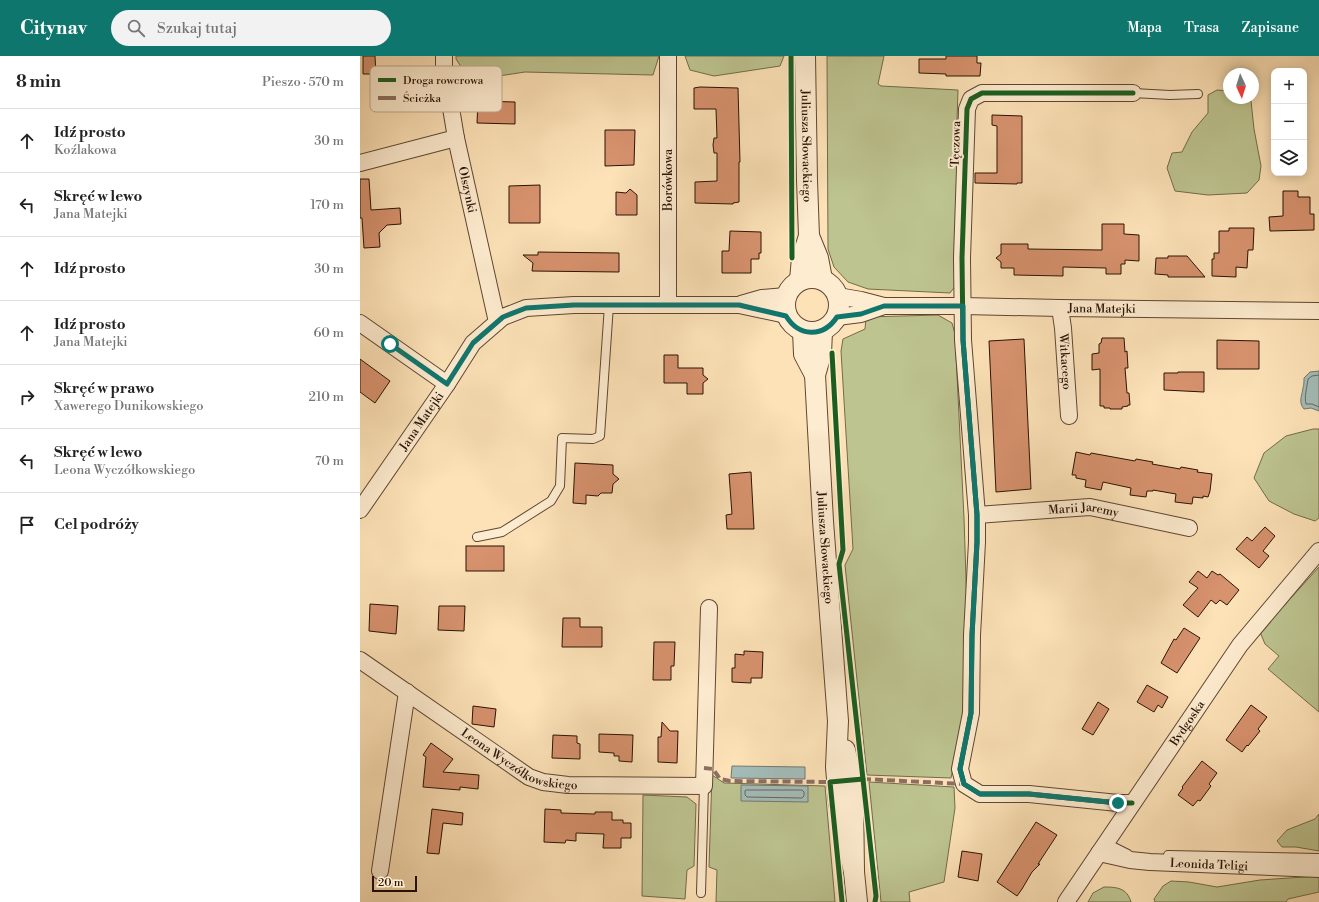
<!DOCTYPE html>
<html lang="pl">
<meta charset="utf-8">
<style>
body{margin:0;font-family:"Libre Bodoni",serif;background:#f2f2f2;color:#222}
.controls{position:absolute;right:12px;top:12px;display:grid;overflow:hidden;border-radius:8px;box-shadow:0 2px 10px #0003}
.controls button{width:36px;height:36px;display:grid;place-items:center;padding:0;border:0;border-bottom:1px solid #e0e0e0;background:#fff;color:#222;font:20px sans-serif}
.compass{position:absolute;left:863px;top:12px;width:36px;height:36px;border-radius:50%;background:#fff;box-shadow:0 2px 10px #0003;rotate:176deg}
.scale{position:absolute;left:12px;bottom:10px;width:45px;box-sizing:border-box;padding-left:4px;border:2px solid #2a1204;border-top:0;font-size:11px;line-height:14px;white-space:nowrap;color:#2a1204;-webkit-text-stroke:3px #feecd0;paint-order:stroke}
.stop{position:absolute;width:12px;height:12px;margin:-9px;border:3px solid #0f766e;border-radius:50%;background:#fff}
.stop.end{background:#0f766e;border-color:#fff;box-shadow:0 1px 4px #0008}
.list{margin:0;padding:0;list-style:none}
h2{display:flex;justify-content:space-between;align-items:center;height:52px;margin:0;padding:0 16px;font-size:17px}
h2 small{font-size:13px;font-weight:400;color:#767676}
.list li{display:grid;grid-template-columns:26px 1fr auto;gap:12px;align-items:center;box-sizing:border-box;height:64px;padding:0 16px;border-top:1px solid #e0e0e0}
.list b{display:block;font-size:15px;white-space:nowrap}
.list p{margin:0;font-size:13px;white-space:nowrap;color:#767676}
.list em{font-size:13px;font-style:normal;color:#767676}
.icon{flex:none;width:22px;height:22px;fill:none;stroke:currentColor;stroke-width:2;stroke-linecap:round;stroke-linejoin:round}
.map{position:relative;flex:none;width:959px;height:846px;overflow:hidden}
header{display:flex;align-items:center;gap:24px;box-sizing:border-box;height:56px;padding:0 20px;background:#0f766e;color:#fff}
header strong{font-size:19px}
nav{display:flex;gap:22px;margin-inline-start:auto;font-size:14px}
.search{width:280px;height:36px;background:#f2f2f2;display:flex;align-items:center;gap:10px;box-sizing:border-box;padding:0 14px;border-radius:22px;color:#767676;font-size:15px}
main{display:flex}
aside{flex:1;background:#fff}
.map>svg:first-child{display:block}
</style>
<header>
<strong>Citynav</strong>
<div class="search"><svg class="icon" aria-label="search" viewBox="0 0 24 24"><circle cx="10" cy="10" r="6"/><path d="M15 15l6 6"/></svg>Szukaj tutaj</div>
<nav><a>Mapa</a><a>Trasa</a><a>Zapisane</a></nav>
</header>
<main>
<aside>
<h2>8 min<small>Pieszo · 570 m</small></h2>
<ul class="list">
<li><svg class="icon" aria-label="ahead" viewBox="0 0 24 24"><path d="M12 20V5M6 11l6-6 6 6"/></svg><div><b>Idź prosto</b><p>Koźlakowa</p></div><em>30 m</em></li>
<li><svg class="icon" aria-label="left" viewBox="0 0 24 24"><path d="M17 20v-9H6M10 6l-5 5 5 5"/></svg><div><b>Skręć w lewo</b><p>Jana Matejki</p></div><em>170 m</em></li>
<li><svg class="icon" aria-label="ahead" viewBox="0 0 24 24"><path d="M12 20V5M6 11l6-6 6 6"/></svg><div><b>Idź prosto</b></div><em>30 m</em></li>
<li><svg class="icon" aria-label="ahead" viewBox="0 0 24 24"><path d="M12 20V5M6 11l6-6 6 6"/></svg><div><b>Idź prosto</b><p>Jana Matejki</p></div><em>60 m</em></li>
<li><svg class="icon" aria-label="right" viewBox="0 0 24 24"><path d="M7 20v-9h11M14 6l5 5-5 5"/></svg><div><b>Skręć w prawo</b><p>Xawerego Dunikowskiego</p></div><em>210 m</em></li>
<li><svg class="icon" aria-label="left" viewBox="0 0 24 24"><path d="M17 20v-9H6M10 6l-5 5 5 5"/></svg><div><b>Skręć w lewo</b><p>Leona Wyczółkowskiego</p></div><em>70 m</em></li>
<li><svg class="icon" aria-label="arrive" viewBox="0 0 24 24"><path d="M6 21V4h12l-3 4 3 4H6"/></svg><div><b>Cel podróży</b></div></li>
</ul>
</aside>
<div class="map">
<svg width="959" height="846" viewBox="0 0 959 846">
<rect width="100%" height="100%" fill="#fde2b7"/>
<filter id="stains"><feTurbulence type="fractalNoise" baseFrequency=".005" numOctaves="4"/><feColorMatrix values="0 0 0 0 .2 0 0 0 0 .09 0 0 0 0 .02 0 0 0 .5 -.17"/></filter>
<radialGradient id="worn" r=".72"><stop offset=".6" stop-color="#630" stop-opacity="0"/><stop offset="1" stop-color="#630" stop-opacity=".3"/></radialGradient>
<g fill="#bdc490" stroke="#746b4a">
<path d="M96,0H299L293,19L165,16L119,23L107,20L96,3Z"/>
<path d="M325,0H424L420,10L354,20L330,14Z"/>
<path d="M467,0H524L518,28L521,30L598,34L596,93L600,129L596,229L590,237L508,233L488,226L474,211L468,193Z"/>
<path d="M857,34L869,35V42H887L891,45L894,73L901,110L899,124L887,137L848,139L815,135L807,112L812,97L822,96L832,76L848,57V39Z"/>
<path d="M578,259L592,267L595,278L604,462L607,553L605,657L591,722L507,719L485,509L493,493L481,295L483,283L505,273L506,261Z"/>
<path d="M953,373H959V462L955,465L934,458L909,445L894,422L904,397L926,380Z"/>
<path d="M959,511V656L908,613L919,600L905,588L900,576Z"/>
<path d="M352,719L364,727L465,730L475,846H356L357,814L349,811Z"/>
<path d="M509,726L594,731L595,752L584,826L549,836L550,846H521Z"/>
<path d="M283,739L327,741L336,748L334,810L327,814L325,843L282,840Z"/>
<path d="M959,758V795L936,791H922L917,785L927,774L955,763Z"/>
<path d="M959,820V836L928,843L926,846H795L794,843L803,830L811,825L829,826L857,831L900,824Z"/>
<path d="M744,831C757,831 767,832 771,846H728L733,837Z"/>
</g>
<g fill="#a3bcb8" stroke="#737870">
<path d="M959,315V355L951,352L944,353C938,346 942,340 943,332C944,329 944,325 944,322L950,316Z"/>
<path d="M372,710L445,711V723L371,722Z"/>
<path d="M381,729L448,730V746L381,745Z"/>
</g>
<g fill="none" stroke-linecap="round" stroke-linejoin="round">
<g stroke="#66675e" stroke-width="1">
<path d="M959,319L952,320L948,323C947,331 944,342 946,348H952L959,351"/>
<path d="M387,734H442L444,736V740L442,742L387,741L385,739V735Z"/>
</g>
</g>
<g fill="#d7926e" stroke="#2a1204">
<path d="M3,0H15L16,18H3Z"/>
<path d="M586,0H617V7H621L620,20H586V18L559,17V3H586Z"/>
<path d="M340,31L378,32L380,106H379V146L373,147V148L335,147V126L357,125V97H354L353,89L354,82H357L356,53H334V32Z"/>
<path d="M118,45L155,46V68L117,67Z"/>
<path d="M632,59L662,60V127H657V128L615,127V117H637V70L632,69Z"/>
<path d="M245,74H275L274,109L245,110Z"/>
<path d="M0,123H9L11,154L40,152L41,168L27,169L19,177L20,191L4,192L2,162H0Z"/>
<path d="M180,129V167H149V130Z"/>
<path d="M270,133L277,139V159H256V136L266,137Z"/>
<path d="M923,135H938V141H950V158H954V174L910,175L909,161L923,160Z"/>
<path d="M742,168H764V178L779,179V205L765,204V208H761V218H746V212L703,211V220L654,219V212H641V206L636,202L641,198V188H668V193L742,194Z"/>
<path d="M869,172H894L893,194H888L887,212L876,211V221L852,220V203H854V197H859V175H869Z"/>
<path d="M370,175L401,176V197H399V203H391V217H362V195H369Z"/>
<path d="M178,196L259,197V216L172,215L173,207L163,199H178Z"/>
<path d="M808,200H827L845,221H808V219L795,218L796,202H808Z"/>
<path d="M742,282H764L765,296L767,295L768,312H765L767,337H769L770,349H768V350L762,351V353H750V352H744V350H740V313L732,314V298L739,297V288L741,287Z"/>
<path d="M664,283L671,433L636,436L629,285Z"/>
<path d="M857,284L899,285V313H857Z"/>
<path d="M304,299H318V312H343V319L348,323L343,327V338H327V327H304Z"/>
<path d="M0,303L30,325L15,347L0,336Z"/>
<path d="M818,316H844V336L804,334V317H818Z"/>
<path d="M716,396L730,399L731,397L775,405L776,403L793,406L792,408L820,413L821,411L838,414L837,416L852,418L850,435L848,441L843,440V442L833,441L832,448L815,446L816,438L793,434V435H787L786,441L770,439L771,432L743,426L741,434L725,431L726,424L716,422V419H712Z"/>
<path d="M215,407L253,409V418L259,423L253,428L252,437H241L238,440L226,439V448L213,447Z"/>
<path d="M391,416L394,473H367L366,459L372,458L369,418Z"/>
<path d="M905,471L915,480L903,495L909,500L899,512L876,493L887,481L892,485Z"/>
<rect x="106" y="490" width="38" height="25"/>
<path d="M838,515L847,522L852,515L858,519L860,518L879,534L867,549L860,544L856,548L851,544L838,561L823,549L838,532L829,526Z"/>
<path d="M10,548L38,550L36,578L9,575Z"/>
<path d="M79,550H105L104,575L78,574Z"/>
<path d="M203,562H220V571H242V591H202Z"/>
<path d="M824,572L840,582L817,617L801,607L814,583L816,584Z"/>
<path d="M294,586H315L314,610H311V624H293Z"/>
<path d="M384,595L403,596L402,622H391V627L372,626V612H375V598L384,599Z"/>
<path d="M787,629L808,641L802,652L798,649L794,656L777,646Z"/>
<path d="M738,646L749,653L733,679L722,673Z"/>
<path d="M891,649L907,661L898,673L900,675L888,690L887,689L882,696L866,684Z"/>
<path d="M113,650L136,653L134,671L112,668Z"/>
<path d="M302,666L310,675H318L317,707L298,706V681H301Z"/>
<path d="M239,678L273,679L272,706L259,705V700H254V697L239,696Z"/>
<path d="M193,679L217,680V687L220,688V703L192,702Z"/>
<path d="M71,687L93,703L83,716L119,719L118,733L100,731V734L63,731L66,701L63,699Z"/>
<path d="M842,705L857,717L849,728L851,730L840,745L838,744L833,750L818,739L823,732L822,731Z"/>
<path d="M72,753L103,757L102,769L83,767L79,798L67,797Z"/>
<path d="M185,753L201,754V757L235,758V756H252V764H263V767H271V782H261V792H243L244,778L216,777V785L206,784L205,787L184,786Z"/>
<path d="M676,766L697,779L678,808H680L672,816L662,833L657,840L637,826Z"/>
<path d="M602,795L622,798L618,825L598,821Z"/>
</g>
<g fill="none" stroke-linecap="round" stroke-linejoin="round">
<defs>
<g id="service">
<path d="M773,37L810,39L838,38"/>
<path d="M117,481L142,476L191,445L200,430L202,382L233,383L240,380L249,249"/>
<path d="M746,787L768,798"/>
<path d="M808,799L959,802"/>
<path d="M341,837L344,730"/>
</g>
<g id="minor">
<path id="s1" d="M84,0V10L96,82L137,266"/>
<path d="M0,107L96,82"/>
<path id="s2" d="M478,240L501,244L524,250H603L700,252L959,255"/>
<path d="M381,248L402,242L426,240"/>
<path d="M308,249V0"/>
<path id="s3" d="M700,252L703,272L709,360"/>
<path d="M477,261L501,258L524,250"/>
<path d="M0,267L87,328"/>
<path id="s4" d="M0,454L87,328L113,287L143,261L166,252L214,249H379L426,259"/>
<path id="s5" d="M617,459L730,451L829,472"/>
<path id="s6" d="M0,604L169,721L183,726L208,729L344,730L349,552"/>
<path d="M772,747H758L669,738H620L604,728L600,713L611,657L612,579L617,486V459L603,284L602,202L607,53L611,43L622,37H773"/>
<path id="s7" d="M739,797L770,804L790,806L959,813"/>
<path d="M20,815L47,636"/>
<path id="s8" d="M706,846L880,589L959,495"/>
</g>
<g id="tertiary">
<path id="s9" d="M445,0L447,124L449,180L458,202L462,223"/>
<circle cx="452" cy="249" r="27"/>
<path d="M440,224L442,202L449,180"/>
<path d="M443,275L444,298L455,319"/>
<path id="s10" d="M462,275L461,298L455,319L463,465L478,665L476,711L479,747L494,816"/>
<path d="M485,694L492,724L493,742L494,816L497,846"/>
</g>
</defs>
<use href="#service" stroke="#5f4631" stroke-width="10"/>
<use href="#minor" stroke="#5f4631" stroke-width="18"/>
<use href="#tertiary" stroke="#5f4631" stroke-width="22"/>
<use href="#service" stroke="#feecd0" stroke-width="8"/>
<use href="#minor" stroke="#feecd0" stroke-width="16"/>
<use href="#tertiary" stroke="#feecd0" stroke-width="20"/>
<g stroke="#8d6e63" stroke-width="4" stroke-dasharray="8 4" stroke-linecap="butt">
<path d="M344,712L353,713L360,723L370,725L470,726"/>
<path d="M503,723L604,728"/>
</g>
<defs>
<g id="cycleway">
<path d="M431,0L432,202"/>
<path d="M472,297L483,494L479,508L516,840L515,846"/>
<path d="M772,747H758L669,738H620L604,728L600,713L611,657L612,579L617,486V459L603,284L602,202L607,53L611,43L622,37H773"/>
<path d="M482,846L470,726L503,723"/>
</g>
</defs>
<use href="#cycleway" stroke="#feecd0" stroke-width="8"/>
<use href="#cycleway" stroke="#1b5e20" stroke-width="5"/>
</g>
<g fill="none" stroke-linecap="round" stroke-linejoin="round">
<path stroke="#0f766e" stroke-width="5" d="M30,288L87,328L113,287L143,261L166,252L214,249H379L426,260C439,281 463,282 477,261L501,258L524,250H603V284L617,459V486L612,579L611,657L600,713L604,728L620,738H669L758,747"/>
</g>
<g text-anchor="middle" dominant-baseline="central" stroke-width="4" stroke-linejoin="round" paint-order="stroke">
<g font-size="12" fill="#2a1204" stroke="#feecd0">
<text transform="translate(596 88) rotate(-88)">Tęczowa</text>
<text stroke="none"><textPath href="#s9" startOffset="90">Juliusza Słowackiego</textPath></text>
<text transform="translate(308 124) rotate(-90)">Borówkowa</text>
<text stroke="none"><textPath href="#s1" startOffset="136">Olszynki</textPath></text>
<text stroke="none"><textPath href="#s2" startOffset="265">Jana Matejki</textPath></text>
<text stroke="none"><textPath href="#s3" startOffset="54">Witkacego</textPath></text>
<text stroke="none"><textPath href="#s4" startOffset="108">Jana Matejki</textPath></text>
<text stroke="none"><textPath href="#s5" startOffset="107">Marii Jaremy</textPath></text>
<text stroke="none"><textPath href="#s10" startOffset="218">Juliusza Słowackiego</textPath></text>
<text stroke="none"><textPath href="#s8" startOffset="216">Bydgoska</textPath></text>
<text stroke="none"><textPath href="#s6" startOffset="190">Leona Wyczółkowskiego</textPath></text>
<text stroke="none"><textPath href="#s7" startOffset="111">Leonida Teligi</textPath></text>
</g>
</g>
<rect x="10" y="10" width="132" height="46" rx="6" fill="#feecd0" stroke="#beab93" stroke-width="1"/>
<rect x="18" y="22" width="18" height="4" fill="#1b5e20"/>
<rect x="18" y="40" width="18" height="4" fill="#8d6e63"/>
<g font-size="11" fill="#2a1204">
<text x="43" y="28">Droga rowerowa</text>
<text x="43" y="46">Ścieżka</text>
</g>
<rect width="100%" height="100%" filter="url(#stains)"/>
<rect width="100%" height="100%" fill="url(#worn)"/>
</svg>
<div class="controls">
<button>+</button>
<button>−</button>
<button><svg class="icon" aria-label="layers" viewBox="0 0 24 24"><path d="M12 4l9 5-9 5-9-5zM3 14l9 5 9-5"/></svg></button>
</div>
<svg class="compass" viewBox="-18 -18 36 36"><path d="M0-13l5 13h-10z" fill="#e53935"/><path d="M0 13l5-13h-10z" fill="#767676"/></svg>
<div class="scale">20 m</div>
<div class="stop" style="left:30px;top:288px"></div>
<div class="stop end" style="left:758px;top:747px"></div>
</div>
</main>
